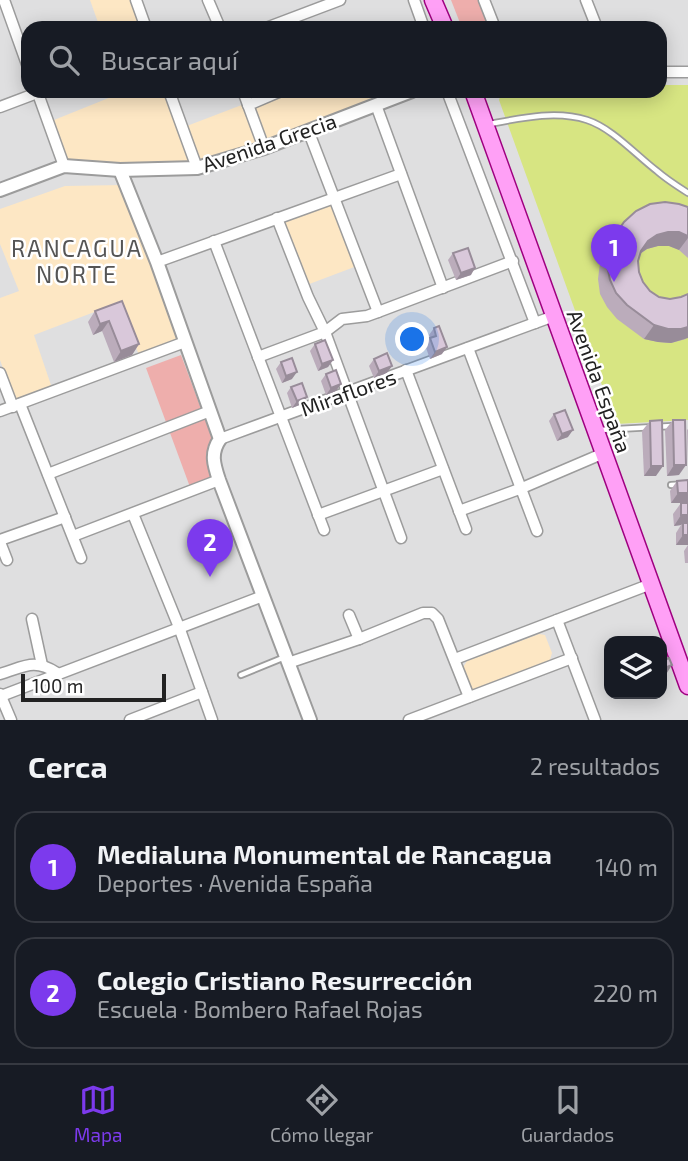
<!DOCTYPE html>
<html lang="es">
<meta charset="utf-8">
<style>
body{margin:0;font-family:"Exo 2",sans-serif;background:#242831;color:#f1f3f6}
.controls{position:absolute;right:21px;bottom:21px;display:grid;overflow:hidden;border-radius:14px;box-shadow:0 4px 18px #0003}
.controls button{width:63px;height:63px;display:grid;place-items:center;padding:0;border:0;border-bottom:2px solid #363941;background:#171b24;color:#f1f3f6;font:35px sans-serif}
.scale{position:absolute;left:21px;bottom:18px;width:145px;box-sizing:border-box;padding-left:7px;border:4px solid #222;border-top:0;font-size:19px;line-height:24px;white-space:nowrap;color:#222;-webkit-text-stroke:5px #fff;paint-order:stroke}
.you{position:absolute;left:413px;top:340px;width:24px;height:24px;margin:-18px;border:5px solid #fff;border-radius:50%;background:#1a73e8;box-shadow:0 0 0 10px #1a73e833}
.badge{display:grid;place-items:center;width:46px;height:46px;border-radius:50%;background:#7c3aed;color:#fff;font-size:23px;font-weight:700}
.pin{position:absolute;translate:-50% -58px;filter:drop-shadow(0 2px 4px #0008)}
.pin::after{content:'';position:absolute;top:37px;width:24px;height:21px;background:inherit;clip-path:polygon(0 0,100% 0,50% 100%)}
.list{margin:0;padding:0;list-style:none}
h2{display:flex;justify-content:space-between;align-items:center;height:91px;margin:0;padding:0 28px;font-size:30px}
h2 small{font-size:23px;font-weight:400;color:#9ea1a6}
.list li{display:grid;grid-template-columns:46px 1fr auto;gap:21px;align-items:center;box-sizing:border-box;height:112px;margin:0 14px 14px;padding:0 14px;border:2px solid #363941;border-radius:21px}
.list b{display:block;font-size:26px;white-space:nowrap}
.list p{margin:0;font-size:23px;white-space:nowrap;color:#9ea1a6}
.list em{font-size:23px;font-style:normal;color:#9ea1a6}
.icon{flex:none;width:38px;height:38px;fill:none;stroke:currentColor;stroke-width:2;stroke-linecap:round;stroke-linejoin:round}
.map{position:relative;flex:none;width:688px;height:720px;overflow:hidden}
.search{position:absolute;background:#171b24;box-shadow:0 4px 18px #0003;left:21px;right:21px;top:21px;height:77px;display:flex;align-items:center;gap:18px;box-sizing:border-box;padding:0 24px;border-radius:21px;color:#9ea1a6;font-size:26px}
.sheet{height:343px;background:#171b24}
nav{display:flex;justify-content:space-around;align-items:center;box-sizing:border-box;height:98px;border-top:2px solid #363941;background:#171b24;font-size:19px;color:#9ea1a6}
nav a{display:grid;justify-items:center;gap:4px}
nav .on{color:#7c3aed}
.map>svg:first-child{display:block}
</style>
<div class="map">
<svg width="688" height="720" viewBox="0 0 688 720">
<rect width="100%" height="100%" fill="#f2e8f0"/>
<path fill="#dfdfe0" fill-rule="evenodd" d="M0,0H688V720H0ZM28,28H660V91H28ZM609,641H662V694H609Z"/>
<g fill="#eeaeac">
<path d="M451,0H487L498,28H462Z"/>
<path d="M181,355L212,438L206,455L214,478L190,487L146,368Z"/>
</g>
<g fill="#fde7c4">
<path d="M90,0H131L141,28H100Z"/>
<path d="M121,91H165L179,129L278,91H395L256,147L198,164L121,168L67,163L54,120L121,93Z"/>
<path d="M122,185L180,340L139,355L118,303L34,335L52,388L15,402L0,360V298L19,291L0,244V209L65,186Z"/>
<path d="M333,201L357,266L304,286L279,221Z"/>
<path d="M539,634L545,635L552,653L549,663L473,690L470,689L462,669L467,661Z"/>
</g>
<path fill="#d7e582" d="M660,85H688V420L616,424L499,100L502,91H660Z"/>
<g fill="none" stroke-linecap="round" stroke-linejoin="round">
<defs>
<g id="service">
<path d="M490,124C521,118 556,110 587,120C612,128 636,155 657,171C666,179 677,186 688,193"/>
<path d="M600,430L672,426"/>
<path d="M671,485L688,484"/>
<path d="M241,675L285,657"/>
</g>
<g id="minor">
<path d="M4,0L28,67"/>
<path d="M136,0L146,28"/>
<path d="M208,0L220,28"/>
<path d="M414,0L424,28"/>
<path d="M484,0L495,28"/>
<path d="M586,0L597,28"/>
<path d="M266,28L340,0"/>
<path d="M660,72H688"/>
<path d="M37,91L64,166"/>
<path d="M169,91L197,168"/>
<path d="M243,91L264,148"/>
<path d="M447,91L535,323"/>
<path d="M248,105L281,91"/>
<path d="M376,105L443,288"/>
<path d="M0,107L37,93"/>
<path d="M308,130L378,312"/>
<path d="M277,218L308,297L325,332L401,538"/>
<path d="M214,241L324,530"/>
<path d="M157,262L401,174"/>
<path d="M468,348L537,531"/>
<path d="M258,357L325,332L342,319L367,316L378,312L513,261"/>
<path d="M406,370L466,529"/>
<path d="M0,373L13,407"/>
<path d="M20,404L81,558"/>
<path d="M0,411L185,342"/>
<path d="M220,439L554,316"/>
<path d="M48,474L210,411"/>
<path d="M459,511L522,488L604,453"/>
<path d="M133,514L179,627L212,720"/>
<path d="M318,515L443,469"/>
<path d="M73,536L219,480"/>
<path d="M0,540L65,517"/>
<path d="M0,542L7,560"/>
<path d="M349,615L359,639"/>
<path d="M32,619L42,665"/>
<path d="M557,620L595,720"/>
<path d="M455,659L651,584"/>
<path d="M288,663L359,639L423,613H432L438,619L469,697"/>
<path d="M0,674C24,667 34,658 57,673"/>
<path d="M0,694L11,720"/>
<path d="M1,696L263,596"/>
<path d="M130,720L202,692"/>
<path d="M409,720L572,658"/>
</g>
<g id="tertiary">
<path d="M120,170L157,262L220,439C210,453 214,465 219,480L310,720"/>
<path d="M0,190L64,166L120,170L197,168L264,148L412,91"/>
</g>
<g id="primary">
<path d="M433,0L445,28"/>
<path d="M473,91L688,686"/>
</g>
</defs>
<use href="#service" stroke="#9c9c9c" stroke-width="8"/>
<use href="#minor" stroke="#9c9c9c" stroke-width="13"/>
<use href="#tertiary" stroke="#9c9c9c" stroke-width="16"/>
<use href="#primary" stroke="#9f0080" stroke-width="19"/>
<use href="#service" stroke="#fff" stroke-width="4.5"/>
<use href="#minor" stroke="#fff" stroke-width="10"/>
<use href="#tertiary" stroke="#fff" stroke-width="12"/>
<use href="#primary" stroke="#ffa0f6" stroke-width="16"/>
</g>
<g fill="#bbacbb">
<path d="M688,207V258L679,250L669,246H658L647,249L640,254L638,261L639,272L643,282L686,339L671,343L658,342L644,339L617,319L607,307L600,294L598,279L600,263L605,248L624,222Z"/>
<path d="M453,253L471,275L456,280L448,260Z"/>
<path d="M122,301L139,344L132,355L114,362L102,331L93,335L88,322L95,311Z"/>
<path d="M434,328L442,354L430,359L425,345L430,338L429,335Z"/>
<path d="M315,344L333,360L328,367L318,371L310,351Z"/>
<path d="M374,359L387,373L374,378L369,366Z"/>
<path d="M281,362L292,379L282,383L276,369Z"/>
<path d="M326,374L336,391L326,395L321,381Z"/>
<path d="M291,387L307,397L302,404L292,408L287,393Z"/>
<path d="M554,414L568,437L557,441L549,421Z"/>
<path d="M673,420L679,475L667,476L665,430Z"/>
<path d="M650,421L656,476H644L642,431Z"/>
<path d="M688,429V465L687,430Z"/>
<path d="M677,481L688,503H671L670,491Z"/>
<path d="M681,503L688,545H676V533L681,525L674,526L673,514Z"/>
<path d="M688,545V563H685L684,551Z"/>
</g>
<g fill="#988c99">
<path d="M668,232H679L688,236V238L679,250L669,246H658L647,249L638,255L648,241L657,235Z"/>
<path d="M475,268L471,275L456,280L461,273Z"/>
<path d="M109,321L102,331L93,335L100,324Z"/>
<path d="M654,325L688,327V338L671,343L658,342L644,339Z"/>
<path d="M139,344L132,355L114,362L121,351Z"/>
<path d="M447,347L442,354L430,359L435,352Z"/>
<path d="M333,360L328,367L318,371L322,364Z"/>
<path d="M392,366L387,373L374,378L379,371Z"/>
<path d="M297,372L292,379L282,383L286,376Z"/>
<path d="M341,384L336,391L326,395L331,388Z"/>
<path d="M307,397L302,404L292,408L297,401Z"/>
<path d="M573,430L568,437L557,441L562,434Z"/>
<path d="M674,465H686L679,475L667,476Z"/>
<path d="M651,466H663L656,476H644Z"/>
<path d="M678,493H688V503H671Z"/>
<path d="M681,515H688V525L683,523L681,525L674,526Z"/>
<path d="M683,535H688V545H676Z"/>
<path d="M672,665L663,679H662V669Z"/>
</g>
<g fill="#d9c8da" stroke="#988c99" stroke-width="2">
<path d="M665,202L679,204L688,207V236L679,232H668L657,235L648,241L641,251L638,261L639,272L643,282L650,291L659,297L670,299L681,297L688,294V327L681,329H668L654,325L627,305L616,293L610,280L607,265L609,249L615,235L624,222L636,211L650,204Z"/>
<path d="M468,248L475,268L461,273L453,253Z"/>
<path d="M122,301L139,344L121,351L109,321L100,324L95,311Z"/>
<path d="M439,326L447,347L435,352L430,338L436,336L434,328Z"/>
<path d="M325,340L333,360L322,364L315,344Z"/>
<path d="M387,353L392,366L379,371L374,359Z"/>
<path d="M292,358L297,372L286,376L281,362Z"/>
<path d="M336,370L341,384L331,388L326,374Z"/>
<path d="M302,383L307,397L297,401L291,387Z"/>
<path d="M565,410L573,430L562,434L554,414Z"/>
<path d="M662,420L663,466H651L650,421Z"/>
<path d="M673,420H685L686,465H674Z"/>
<path d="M688,480V493H678L677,481Z"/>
<rect x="681" y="503" width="7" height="12"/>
<rect x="683" y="523" width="5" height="12"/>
<path d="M669,658L672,665L662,669V661Z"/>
</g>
<g text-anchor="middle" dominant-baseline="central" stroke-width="5" stroke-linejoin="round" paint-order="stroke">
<g font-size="21" fill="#222" stroke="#fff">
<text transform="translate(269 142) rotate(-19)">Avenida Grecia</text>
<text transform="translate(600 381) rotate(70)">Avenida España</text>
<text transform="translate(348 392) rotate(-20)">Miraflores</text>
</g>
<g font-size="23" letter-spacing="2" fill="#555" stroke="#fff">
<text x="77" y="248">RANCAGUA<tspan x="77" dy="26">NORTE</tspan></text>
</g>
</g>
</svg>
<div class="controls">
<button><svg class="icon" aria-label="layers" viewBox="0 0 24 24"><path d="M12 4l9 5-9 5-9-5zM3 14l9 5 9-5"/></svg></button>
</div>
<div class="scale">100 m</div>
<div class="you"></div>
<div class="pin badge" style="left:614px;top:282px">1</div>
<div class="pin badge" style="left:210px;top:577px">2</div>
<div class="search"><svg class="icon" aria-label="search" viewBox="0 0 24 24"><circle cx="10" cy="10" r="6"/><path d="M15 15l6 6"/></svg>Buscar aquí</div>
</div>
<section class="sheet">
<h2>Cerca<small>2 resultados</small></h2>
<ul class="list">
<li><span class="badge">1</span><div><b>Medialuna Monumental de Rancagua</b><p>Deportes · Avenida España</p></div><em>140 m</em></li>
<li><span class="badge">2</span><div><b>Colegio Cristiano Resurrección</b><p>Escuela · Bombero Rafael Rojas</p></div><em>220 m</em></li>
</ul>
</section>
<nav>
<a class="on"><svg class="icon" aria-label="map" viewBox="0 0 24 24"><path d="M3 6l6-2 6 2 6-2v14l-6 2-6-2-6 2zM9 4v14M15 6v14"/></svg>Mapa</a>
<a><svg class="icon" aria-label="directions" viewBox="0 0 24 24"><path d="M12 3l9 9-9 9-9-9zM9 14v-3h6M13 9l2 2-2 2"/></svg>Cómo llegar</a>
<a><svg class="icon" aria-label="saved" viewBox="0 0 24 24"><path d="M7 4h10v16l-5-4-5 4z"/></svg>Guardados</a>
</nav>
